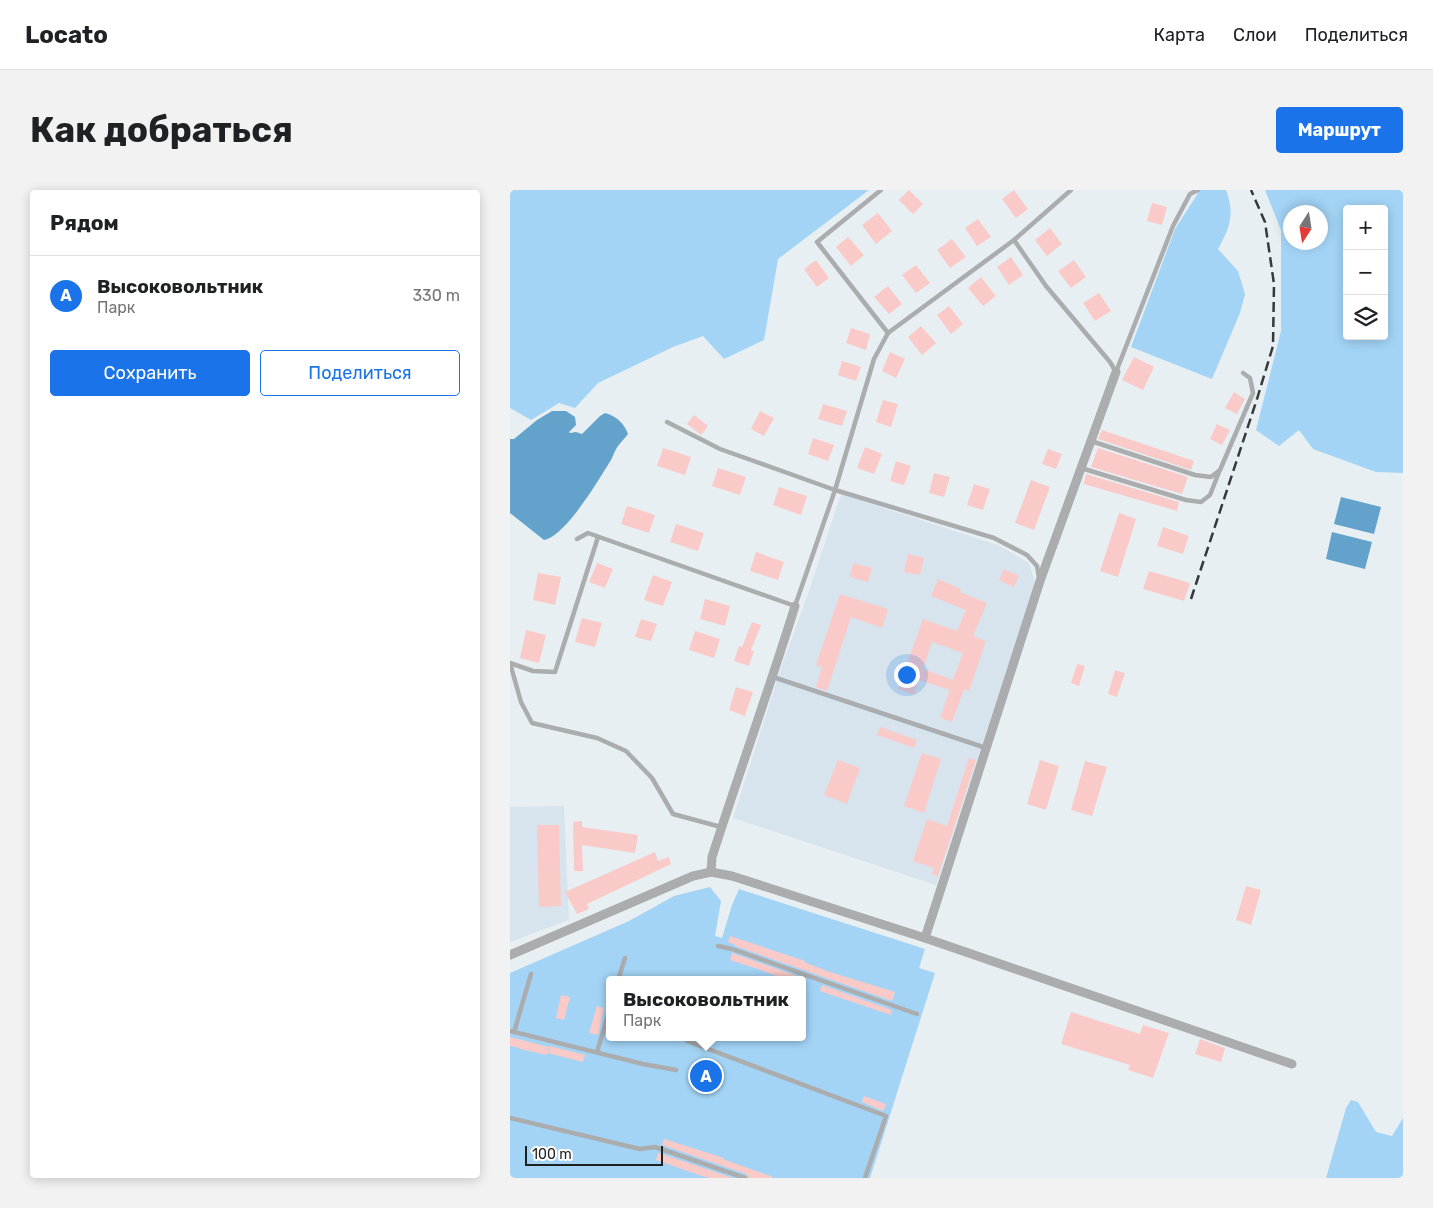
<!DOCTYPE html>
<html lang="ru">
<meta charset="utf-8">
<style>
body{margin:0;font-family:Rubik,sans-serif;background:#f2f2f2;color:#202124}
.controls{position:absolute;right:15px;top:15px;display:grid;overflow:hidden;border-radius:5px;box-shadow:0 2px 12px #0003}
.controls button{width:45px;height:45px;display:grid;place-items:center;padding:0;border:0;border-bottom:1px solid #e0e0e0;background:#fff;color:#202124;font:25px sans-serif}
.compass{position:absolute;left:773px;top:15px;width:45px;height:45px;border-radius:50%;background:#fff;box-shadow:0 2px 12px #0003;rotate:192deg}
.scale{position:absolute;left:15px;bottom:12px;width:138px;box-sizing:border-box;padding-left:5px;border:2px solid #1e2021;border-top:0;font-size:14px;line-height:18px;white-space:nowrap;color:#1e2021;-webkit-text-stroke:4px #fff;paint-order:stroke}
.you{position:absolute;left:396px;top:484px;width:18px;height:18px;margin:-12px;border:4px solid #fff;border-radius:50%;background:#1a73e8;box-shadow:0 0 0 8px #1a73e833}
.badge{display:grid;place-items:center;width:32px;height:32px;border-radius:50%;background:#1a73e8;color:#fff;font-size:16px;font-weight:700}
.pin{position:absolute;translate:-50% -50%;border:2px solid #fff;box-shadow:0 1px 5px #0006}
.popup{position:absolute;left:96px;top:786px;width:200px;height:65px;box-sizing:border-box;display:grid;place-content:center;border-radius:5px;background:#fff;filter:drop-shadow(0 1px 4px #0005);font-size:16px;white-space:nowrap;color:#757577}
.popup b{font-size:19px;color:#202124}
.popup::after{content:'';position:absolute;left:50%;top:100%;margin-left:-10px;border:10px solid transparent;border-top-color:#fff}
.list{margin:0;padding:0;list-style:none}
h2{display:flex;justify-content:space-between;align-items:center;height:65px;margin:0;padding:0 20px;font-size:21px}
h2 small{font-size:16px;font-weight:400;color:#757577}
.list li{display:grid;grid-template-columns:32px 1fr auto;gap:15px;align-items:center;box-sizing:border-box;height:80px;padding:0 20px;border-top:1px solid #e0e0e0}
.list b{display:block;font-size:19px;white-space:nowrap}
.list p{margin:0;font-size:16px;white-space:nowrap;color:#757577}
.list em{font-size:16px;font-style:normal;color:#757577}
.actions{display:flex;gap:10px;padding:15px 20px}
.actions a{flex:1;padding:11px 0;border:1px solid #1a73e8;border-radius:5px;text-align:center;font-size:18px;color:#1a73e8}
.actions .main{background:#1a73e8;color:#fff}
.icon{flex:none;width:28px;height:28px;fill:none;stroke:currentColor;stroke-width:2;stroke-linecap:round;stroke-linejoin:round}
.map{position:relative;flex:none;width:893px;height:988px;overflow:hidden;border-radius:5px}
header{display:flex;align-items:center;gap:30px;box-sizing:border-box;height:70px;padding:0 25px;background:#fff;border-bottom:1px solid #e0e0e0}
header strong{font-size:24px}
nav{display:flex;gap:28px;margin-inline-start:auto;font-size:18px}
.intro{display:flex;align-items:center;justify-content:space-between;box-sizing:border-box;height:120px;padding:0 30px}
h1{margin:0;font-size:35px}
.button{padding:12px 22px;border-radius:5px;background:#1a73e8;color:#fff;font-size:18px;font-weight:700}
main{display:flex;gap:30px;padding:0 30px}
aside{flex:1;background:#fff;border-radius:5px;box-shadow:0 2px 12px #0003}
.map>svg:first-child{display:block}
</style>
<header>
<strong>Locato</strong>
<nav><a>Карта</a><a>Слои</a><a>Поделиться</a></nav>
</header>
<div class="intro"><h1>Как добраться</h1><a class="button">Маршрут</a></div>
<main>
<aside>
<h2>Рядом<small></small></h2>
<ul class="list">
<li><span class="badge">A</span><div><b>Высоковольтник</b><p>Парк</p></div><em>330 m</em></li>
</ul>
<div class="actions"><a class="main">Сохранить</a><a>Поделиться</a></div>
</aside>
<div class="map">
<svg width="893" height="988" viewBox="0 0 893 988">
<rect width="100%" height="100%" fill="#e8eff3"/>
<g fill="#d7e4ee">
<path d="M331,304L488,355L519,373L525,393L426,695L223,628L270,481L299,401Z"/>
<path d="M54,616L59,730L0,752V617Z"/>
</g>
<g fill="#a3d4f6" fill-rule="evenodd">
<path d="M0,0H359L268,69L254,150L214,169L193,146L163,157L88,193L65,218L49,213L21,230L0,218Z"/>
<path d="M690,0H716C725,24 720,37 708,59L728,81L735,104L730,123L702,189L621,157L665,39Z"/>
<path d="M755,0H893V283L866,282L803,259L789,240L769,256L746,240L771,141V40ZM837,19H874V146H837ZM781,22H811V52H781Z"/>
<path d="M200,697L211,711L205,746L212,748L222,715L229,699L415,759L409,778L425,783L360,988H0V783L119,731L164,706ZM100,790H292V847H100Z"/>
<path d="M841,910L848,912L866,942L882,946L893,928V988H816L836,918Z"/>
</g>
<g fill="#63a2cb">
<path d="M42,221H56L65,227L66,235L59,242L60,243L66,242L72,244L90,226L95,223C106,226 114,233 118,244C115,248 111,252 108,256C105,260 103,266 101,270C89,289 56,346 34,350L0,323V249H4L27,230Z"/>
<path d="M831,307L871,317L864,344L824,334Z"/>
<path d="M822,342L862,352L855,379L816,369Z"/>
</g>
<g fill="#f9cac7" fill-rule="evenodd">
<path d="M399,0L413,14L403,24L389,10Z"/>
<path d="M504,0L518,19L506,28L492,9Z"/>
<path d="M642,13L657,17L652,35L637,31Z"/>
<path d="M368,23L382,41L366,54L352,35Z"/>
<path d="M468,29L481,47L467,56L455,38Z"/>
<path d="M540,38L552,54L537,66L525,50Z"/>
<path d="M338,47L354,65L341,76L326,57Z"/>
<path d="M442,49L456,67L440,78L427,60Z"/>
<path d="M501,67L513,85L499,95L487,77Z"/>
<path d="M306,70L319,88L307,97L294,79Z"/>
<path d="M564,70L576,87L561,98L548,81Z"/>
<path d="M406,75L420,93L406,103L392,85Z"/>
<path d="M471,87L486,106L473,116L458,98Z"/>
<path d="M378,96L392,114L379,124L364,107Z"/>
<path d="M589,103L601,121L585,131L573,113Z"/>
<path d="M439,116L453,134L441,144L427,125Z"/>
<path d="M411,136L426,153L412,165L398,147Z"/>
<path d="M341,138L360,144L356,160L336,153Z"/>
<path d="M380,162L395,169L386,188L372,181Z"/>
<path d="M624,167L644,177L633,200L612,190Z"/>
<path d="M332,171L351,177L346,191L328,185Z"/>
<path d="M724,202L735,209L727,224L715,218Z"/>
<path d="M373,210L388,214L381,237L366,232Z"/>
<path d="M313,214L337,221L332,236L308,229Z"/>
<path d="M250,221L264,228L254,246L241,239Z"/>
<path d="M184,225L198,236L191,245L177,234Z"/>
<path d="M707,234L720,240L712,255L700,249Z"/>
<path d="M592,240L684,271L681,280L588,249Z"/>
<path d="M303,248L324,255L318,271L298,264Z"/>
<path d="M355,257L372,264L364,284L347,278Z"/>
<path d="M153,258L181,267L175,285L147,276Z"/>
<path d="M588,258L678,287L672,304L581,277Z"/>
<path d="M538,259L552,264L546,279L532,274Z"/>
<path d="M386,271L401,276L394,295L380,291Z"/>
<path d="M208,278L236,287L230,305L202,296Z"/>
<path d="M424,283L440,287L434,307L419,303Z"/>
<path d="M576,284L669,312L667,321L574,294Z"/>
<path d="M521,290L540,297L524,340L505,333Z"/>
<path d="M464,294L480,299L473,320L457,315Z"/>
<path d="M269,297L297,306L291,325L263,315Z"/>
<path d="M117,316L145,325L139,343L111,334Z"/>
<path d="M609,323L626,329L608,387L590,381Z"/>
<path d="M166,334L194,343L188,361L160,352Z"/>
<path d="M653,337L679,346L673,364L647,356Z"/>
<path d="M246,362L274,372L268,390L240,381Z"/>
<path d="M398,364L414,368L410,385L394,382Z"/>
<path d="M87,373L103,379L95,398L79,392Z"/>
<path d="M343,373L362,378L358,392L340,387Z"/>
<path d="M494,379L509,386L504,397L489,390Z"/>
<path d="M639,381L680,393L674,411L633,399Z"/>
<path d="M28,383L51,387L45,415L23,410Z"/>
<path d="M143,385L162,392L153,416L134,410Z"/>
<path d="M428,389L451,399L450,402L477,413L463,446L476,451L459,501L454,499L442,532L430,528L440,500L409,490L404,505L388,499L413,429L447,441L456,420L421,406ZM422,452L453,463L443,490L413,479Z"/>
<path d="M330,404L378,419L372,438L341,427L317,501L306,497L312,477L306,475Z"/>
<path d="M195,409L220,416L215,436L190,429Z"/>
<path d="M72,428L92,433L85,457L65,452Z"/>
<path d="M131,429L147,434L141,451L125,447Z"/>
<path d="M242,432L251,435L241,460L244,461L239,476L224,471L229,456L232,457Z"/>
<path d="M16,440L36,445L29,473L10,468Z"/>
<path d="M185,441L210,449L204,468L179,460Z"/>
<path d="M567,474L575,476L569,496L561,493Z"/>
<path d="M605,480L615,483L607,507L598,504Z"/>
<path d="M226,497L243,502L235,526L219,520Z"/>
<path d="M370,537L407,550L404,558L367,545Z"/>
<path d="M412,563L431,569L414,623L394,616Z"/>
<path d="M459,568L466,570L428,686L422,684L424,678L403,671L417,629L437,636Z"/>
<path d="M328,570L350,578L337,614L314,605Z"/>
<path d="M530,570L549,576L536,620L517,614Z"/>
<path d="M575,571L597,577L582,626L561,620Z"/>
<path d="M72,631V637L128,645L125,663L72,655L73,681H64L63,632Z"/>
<path d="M27,635H49L51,716L29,717Z"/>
<path d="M145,662L148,671L159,667L161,674L77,714L79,719L67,724L55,702Z"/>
<path d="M736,696L751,700L741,735L726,730Z"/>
<path d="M220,746L295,771L294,772L320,782L385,802L382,811L225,756V755L218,752Z"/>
<path d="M222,763L290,787L289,790H277L251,780L220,770Z"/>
<path d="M312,795L382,820L381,825L310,801Z"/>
<path d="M51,805L60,807L54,830L46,828Z"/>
<path d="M87,816L94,818L88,845L79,843Z"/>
<path d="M561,822L630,844L633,835L659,843L643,888L618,880L620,875L551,854Z"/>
<path d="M0,847L39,857L37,865L10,859V858L0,856Z"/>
<path d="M690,849L715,858L711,872L685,864Z"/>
<path d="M40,856L75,865L73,872L38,863Z"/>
<path d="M354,906L376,914L373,921L352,912Z"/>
<path d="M154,949L214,968L213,969L263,987L262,988H239L236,984L152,955Z"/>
<path d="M148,963H149L223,988H200L192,986L146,970Z"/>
</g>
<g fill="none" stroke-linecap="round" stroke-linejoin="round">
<g stroke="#aaacae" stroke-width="4.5">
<path d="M371,0L307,52L378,143"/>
<path d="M504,50L536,96L600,172L606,182"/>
<path d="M606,182L663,36L680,4L688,0"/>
<path d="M157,232L210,259L325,300L484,348L517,365L527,376L529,387"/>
<path d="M581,251L685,285L701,287L710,280L743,203L740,188L733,183"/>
<path d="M571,278L676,310L691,312L700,305L709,282"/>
<path d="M88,347L45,482L23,481L0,473L11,512L22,533L87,548L116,561L142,588L163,624L211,637"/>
<path d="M67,349L78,343L285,416L325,300L364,169L378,143L504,50L561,0"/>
<path d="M263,487L476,558"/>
<path d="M208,756L222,759L407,824"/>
<path d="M108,790L115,768"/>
<path d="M0,841L133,874L166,880"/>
<path d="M4,842L21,784"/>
<path d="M177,851L376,926L355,988"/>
<path d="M87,862L100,818"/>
<path d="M0,928L130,959L145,957L235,988"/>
</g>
<g stroke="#aaacae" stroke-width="9">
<path d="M201,682L202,667C229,583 259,500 285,416"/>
<path d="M415,748L530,391L606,182"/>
<path d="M0,765L183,686L201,682L222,686L415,748L782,874"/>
</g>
<path stroke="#36393a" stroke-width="2.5" stroke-dasharray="10 5" stroke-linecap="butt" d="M681,409L747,209L763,156L764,94L755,32L741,0"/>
</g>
</svg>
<div class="controls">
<button>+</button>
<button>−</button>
<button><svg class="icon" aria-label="layers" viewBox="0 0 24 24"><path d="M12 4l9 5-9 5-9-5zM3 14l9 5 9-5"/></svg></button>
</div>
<svg class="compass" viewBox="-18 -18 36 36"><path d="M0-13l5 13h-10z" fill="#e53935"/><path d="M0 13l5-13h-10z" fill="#757577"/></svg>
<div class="scale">100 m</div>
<div class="you"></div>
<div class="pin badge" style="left:196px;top:886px">A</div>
<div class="popup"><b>Высоковольтник</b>Парк</div>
</div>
</main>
